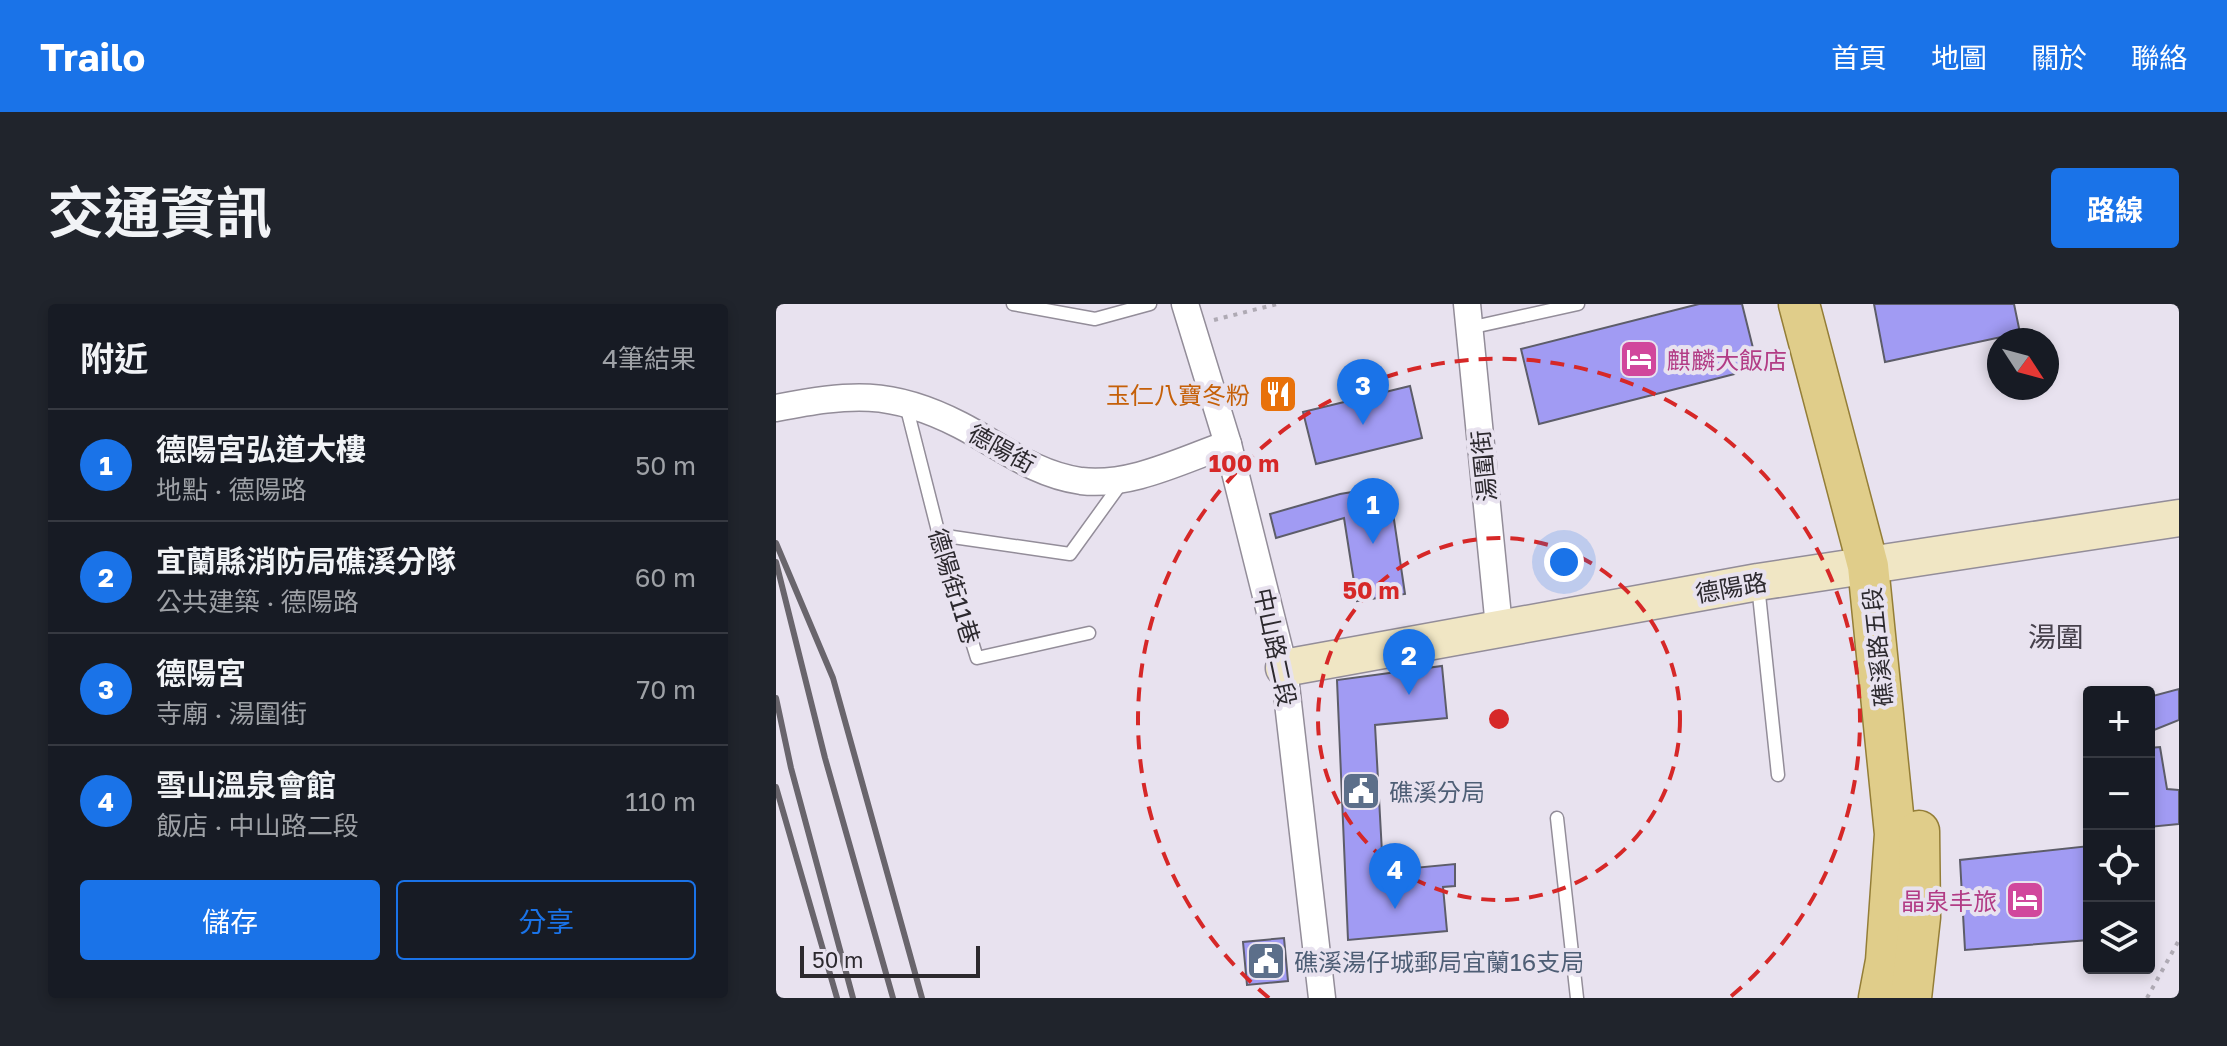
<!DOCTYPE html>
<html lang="zh-TW">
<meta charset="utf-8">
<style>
body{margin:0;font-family:"Golos Text","Noto Sans TC",sans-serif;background:#20242c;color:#f1f3f6}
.controls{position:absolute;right:24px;bottom:24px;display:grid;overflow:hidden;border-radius:8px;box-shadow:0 4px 12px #0003}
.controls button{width:72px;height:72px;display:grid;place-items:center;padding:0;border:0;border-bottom:2px solid #363941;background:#171b24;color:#f1f3f6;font:40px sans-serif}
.compass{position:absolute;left:1211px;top:24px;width:72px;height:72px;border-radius:50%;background:#171b24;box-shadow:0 4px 12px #0003;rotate:126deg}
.scale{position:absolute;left:24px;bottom:20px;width:180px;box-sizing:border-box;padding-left:8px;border:4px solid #2c292e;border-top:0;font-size:22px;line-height:28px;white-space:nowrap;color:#2c292e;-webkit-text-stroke:6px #e8e2ef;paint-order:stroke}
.you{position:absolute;left:788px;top:258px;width:28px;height:28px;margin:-20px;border:6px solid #fff;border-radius:50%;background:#1a73e8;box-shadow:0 0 0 12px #1a73e833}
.badge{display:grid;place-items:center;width:52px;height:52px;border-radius:50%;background:#1a73e8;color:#fff;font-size:26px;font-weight:700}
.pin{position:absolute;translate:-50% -66px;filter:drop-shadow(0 2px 4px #0008)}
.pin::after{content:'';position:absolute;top:42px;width:28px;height:24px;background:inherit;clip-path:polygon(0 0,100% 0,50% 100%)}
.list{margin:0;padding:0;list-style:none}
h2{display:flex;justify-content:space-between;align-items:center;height:104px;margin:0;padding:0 32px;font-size:34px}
h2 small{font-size:26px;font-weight:400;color:#9ea1a6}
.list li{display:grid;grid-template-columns:52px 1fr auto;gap:24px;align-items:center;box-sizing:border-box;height:112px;padding:0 32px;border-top:2px solid #363941}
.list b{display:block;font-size:30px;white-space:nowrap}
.list p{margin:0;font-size:26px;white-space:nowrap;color:#9ea1a6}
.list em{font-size:26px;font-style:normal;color:#9ea1a6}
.actions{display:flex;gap:16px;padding:24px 32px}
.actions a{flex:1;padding:18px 0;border:2px solid #1a73e8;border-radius:8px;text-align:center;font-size:28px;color:#1a73e8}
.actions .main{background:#1a73e8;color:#fff}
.icon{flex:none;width:44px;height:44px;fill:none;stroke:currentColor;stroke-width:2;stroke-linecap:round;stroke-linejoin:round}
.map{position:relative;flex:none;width:1403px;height:694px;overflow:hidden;border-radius:8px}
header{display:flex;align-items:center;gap:48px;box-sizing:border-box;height:112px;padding:0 40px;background:#1a73e8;color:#fff}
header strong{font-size:38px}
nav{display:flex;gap:44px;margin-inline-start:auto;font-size:28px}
.intro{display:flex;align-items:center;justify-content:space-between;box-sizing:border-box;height:192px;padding:0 48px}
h1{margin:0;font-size:56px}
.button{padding:20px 36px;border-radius:8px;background:#1a73e8;color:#fff;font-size:28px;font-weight:700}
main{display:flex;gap:48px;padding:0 48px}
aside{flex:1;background:#171b24;border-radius:8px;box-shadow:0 4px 12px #0003}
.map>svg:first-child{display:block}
</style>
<header>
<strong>Trailo</strong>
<nav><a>首頁</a><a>地圖</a><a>關於</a><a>聯絡</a></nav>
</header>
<div class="intro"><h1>交通資訊</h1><a class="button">路線</a></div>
<main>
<aside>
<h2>附近<small>4筆結果</small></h2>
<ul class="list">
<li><span class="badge">1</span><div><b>德陽宮弘道大樓</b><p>地點 · 德陽路</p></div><em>50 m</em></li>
<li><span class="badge">2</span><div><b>宜蘭縣消防局礁溪分隊</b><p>公共建築 · 德陽路</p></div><em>60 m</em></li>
<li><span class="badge">3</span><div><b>德陽宮</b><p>寺廟 · 湯圍街</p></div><em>70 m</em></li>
<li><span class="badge">4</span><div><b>雪山溫泉會館</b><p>飯店 · 中山路二段</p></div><em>110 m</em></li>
</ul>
<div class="actions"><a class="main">儲存</a><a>分享</a></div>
</aside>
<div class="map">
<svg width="1403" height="694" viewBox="0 0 1403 694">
<rect width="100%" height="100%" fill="#e8e2ef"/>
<g fill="#a19bf3" stroke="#5d5d69" stroke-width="2">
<path d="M923,0H966L982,64L763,120L745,45Z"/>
<path d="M1098,0H1238L1244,29L1109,58Z"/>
<path d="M634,82L646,134L540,160L527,108Z"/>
<path d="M613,182L629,290L581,297L568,214L500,234L494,210L564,190Z"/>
<path d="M666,362L671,414L599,421L607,567L679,560V582L667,583L671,627L572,636L561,376Z"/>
<path d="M1403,385V416L1373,428V393Z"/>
<path d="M1384,443L1391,485L1403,486V520L1373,523V444Z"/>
<path d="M1313,542V636L1189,646L1184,556Z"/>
<path d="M508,634L512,677L471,681L467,638Z"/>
</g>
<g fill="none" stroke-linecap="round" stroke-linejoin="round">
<defs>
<g id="lane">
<path d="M237,0L319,15L374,0"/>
<path d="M693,24L802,0"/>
<path d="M130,101L163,231L201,354L313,329"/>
<path d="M163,231L294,250L346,178"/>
<path d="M982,281L1002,471"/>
<path d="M781,514L801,694"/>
</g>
<g id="street">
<path d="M409,0L452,140L508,364L546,694"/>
<path d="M691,0L723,323"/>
<path d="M0,104C74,90 114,85 184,121C225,142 257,170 305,177C354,183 406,156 452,140"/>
</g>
<path id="secondary" d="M508,364L982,278L1403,214"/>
<g id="primary">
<path d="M1023,0L1092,262L1119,530L1110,657L1103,694"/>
<path d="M1135,694L1144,613L1143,527"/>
</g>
</defs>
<use href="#lane" stroke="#938d99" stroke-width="15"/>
<use href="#street" stroke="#938d99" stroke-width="29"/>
<use href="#secondary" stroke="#938d99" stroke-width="39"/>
<use href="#primary" stroke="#947e37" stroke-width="43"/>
<g stroke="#afaab4" stroke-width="4" stroke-dasharray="4 6" stroke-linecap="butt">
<path d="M438,16L501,0"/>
<path d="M1371,694L1403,636"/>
</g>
<use href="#lane" stroke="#fff" stroke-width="12"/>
<use href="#street" stroke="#fff" stroke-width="26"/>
<use href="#secondary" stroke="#f0e6c4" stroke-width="36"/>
<use href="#primary" stroke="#e0cd8a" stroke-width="40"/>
<g stroke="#69656c" stroke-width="6">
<path d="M0,239L57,374L146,694"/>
<path d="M0,258L49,454L117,694"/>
<path d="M0,394L15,464L77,694"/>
<path d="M0,483L61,694"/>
</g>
</g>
<g fill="none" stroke="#d62828" stroke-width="4" stroke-dasharray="14 10">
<circle cx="723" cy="415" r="181"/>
<path d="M493 694A361 361 0 1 1 953 694"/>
</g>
<defs>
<symbol id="hotel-square" viewBox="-11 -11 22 22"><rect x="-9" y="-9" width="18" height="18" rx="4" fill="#d1479c" stroke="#e8e2ef"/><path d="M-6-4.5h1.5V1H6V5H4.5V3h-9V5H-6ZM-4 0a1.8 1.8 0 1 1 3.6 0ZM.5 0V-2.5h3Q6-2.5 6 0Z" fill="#fff"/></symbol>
<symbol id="restaurant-square" viewBox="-11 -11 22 22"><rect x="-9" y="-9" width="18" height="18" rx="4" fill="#e8710a" stroke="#e8e2ef"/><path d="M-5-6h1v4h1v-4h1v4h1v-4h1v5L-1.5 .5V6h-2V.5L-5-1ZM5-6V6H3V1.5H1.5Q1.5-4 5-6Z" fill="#fff"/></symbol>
<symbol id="civic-square" viewBox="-11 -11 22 22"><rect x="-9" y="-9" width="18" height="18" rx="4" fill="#5c6f8a" stroke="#e8e2ef"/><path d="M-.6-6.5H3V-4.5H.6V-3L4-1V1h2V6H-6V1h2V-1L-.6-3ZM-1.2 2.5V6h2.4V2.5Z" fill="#fff"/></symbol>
</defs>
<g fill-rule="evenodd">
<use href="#hotel-square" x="841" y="33" width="44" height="44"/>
<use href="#restaurant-square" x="480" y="68" width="44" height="44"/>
<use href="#civic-square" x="563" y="465" width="44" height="44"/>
<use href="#hotel-square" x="1227" y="574" width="44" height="44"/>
<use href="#civic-square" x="468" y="635" width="44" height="44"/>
</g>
<g text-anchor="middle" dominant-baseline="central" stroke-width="8" stroke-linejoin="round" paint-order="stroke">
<g font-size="24" fill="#b23c85" stroke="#e8e2ef" text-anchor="start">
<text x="891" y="55">麒麟大飯店</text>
<text x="1221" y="596" text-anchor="end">晶泉丰旅</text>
</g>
<g font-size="24" fill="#c56008" stroke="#e8e2ef" text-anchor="end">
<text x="474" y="90">玉仁八寶冬粉</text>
</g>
<g font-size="24" fill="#2c292e" stroke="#e8e2ef">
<text transform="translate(226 144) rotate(29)">德陽街</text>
<text transform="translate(707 162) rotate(-96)">湯圍街</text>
<text transform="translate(179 282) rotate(73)">德陽街11巷</text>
<text transform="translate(955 283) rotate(-10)">德陽路</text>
<text transform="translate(500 343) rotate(78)">中山路二段</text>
<text transform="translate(1101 343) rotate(-96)">礁溪路五段</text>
</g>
<g font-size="24" fill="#4e5e75" stroke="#e8e2ef" text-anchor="start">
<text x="613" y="487">礁溪分局</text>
<text x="518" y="657">礁溪湯仔城郵局宜蘭16支局</text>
</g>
<g font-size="28" fill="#46414c" stroke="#e8e2ef">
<text x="1280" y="332">湯圍</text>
</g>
</g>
<circle cx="723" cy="415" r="12" fill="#d62828" stroke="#e8e2ef" stroke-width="4"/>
<g font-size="24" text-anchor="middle" font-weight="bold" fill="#d62828" stroke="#e8e2ef" stroke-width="8" stroke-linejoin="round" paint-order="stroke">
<text x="468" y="168">100 m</text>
<text x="595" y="295">50 m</text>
</g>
</svg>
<div class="controls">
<button>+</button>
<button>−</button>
<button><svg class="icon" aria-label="locate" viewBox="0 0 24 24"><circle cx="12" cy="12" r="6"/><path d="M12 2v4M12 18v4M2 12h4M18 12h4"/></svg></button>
<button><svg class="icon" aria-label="layers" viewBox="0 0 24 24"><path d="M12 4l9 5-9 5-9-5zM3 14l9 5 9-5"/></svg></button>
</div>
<svg class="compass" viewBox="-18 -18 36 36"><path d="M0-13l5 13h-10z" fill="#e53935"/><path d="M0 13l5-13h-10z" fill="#9ea1a6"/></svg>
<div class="scale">50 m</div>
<div class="you"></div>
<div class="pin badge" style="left:597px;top:240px">1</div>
<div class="pin badge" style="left:633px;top:391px">2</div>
<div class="pin badge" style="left:587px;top:121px">3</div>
<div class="pin badge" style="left:619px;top:605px">4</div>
</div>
</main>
